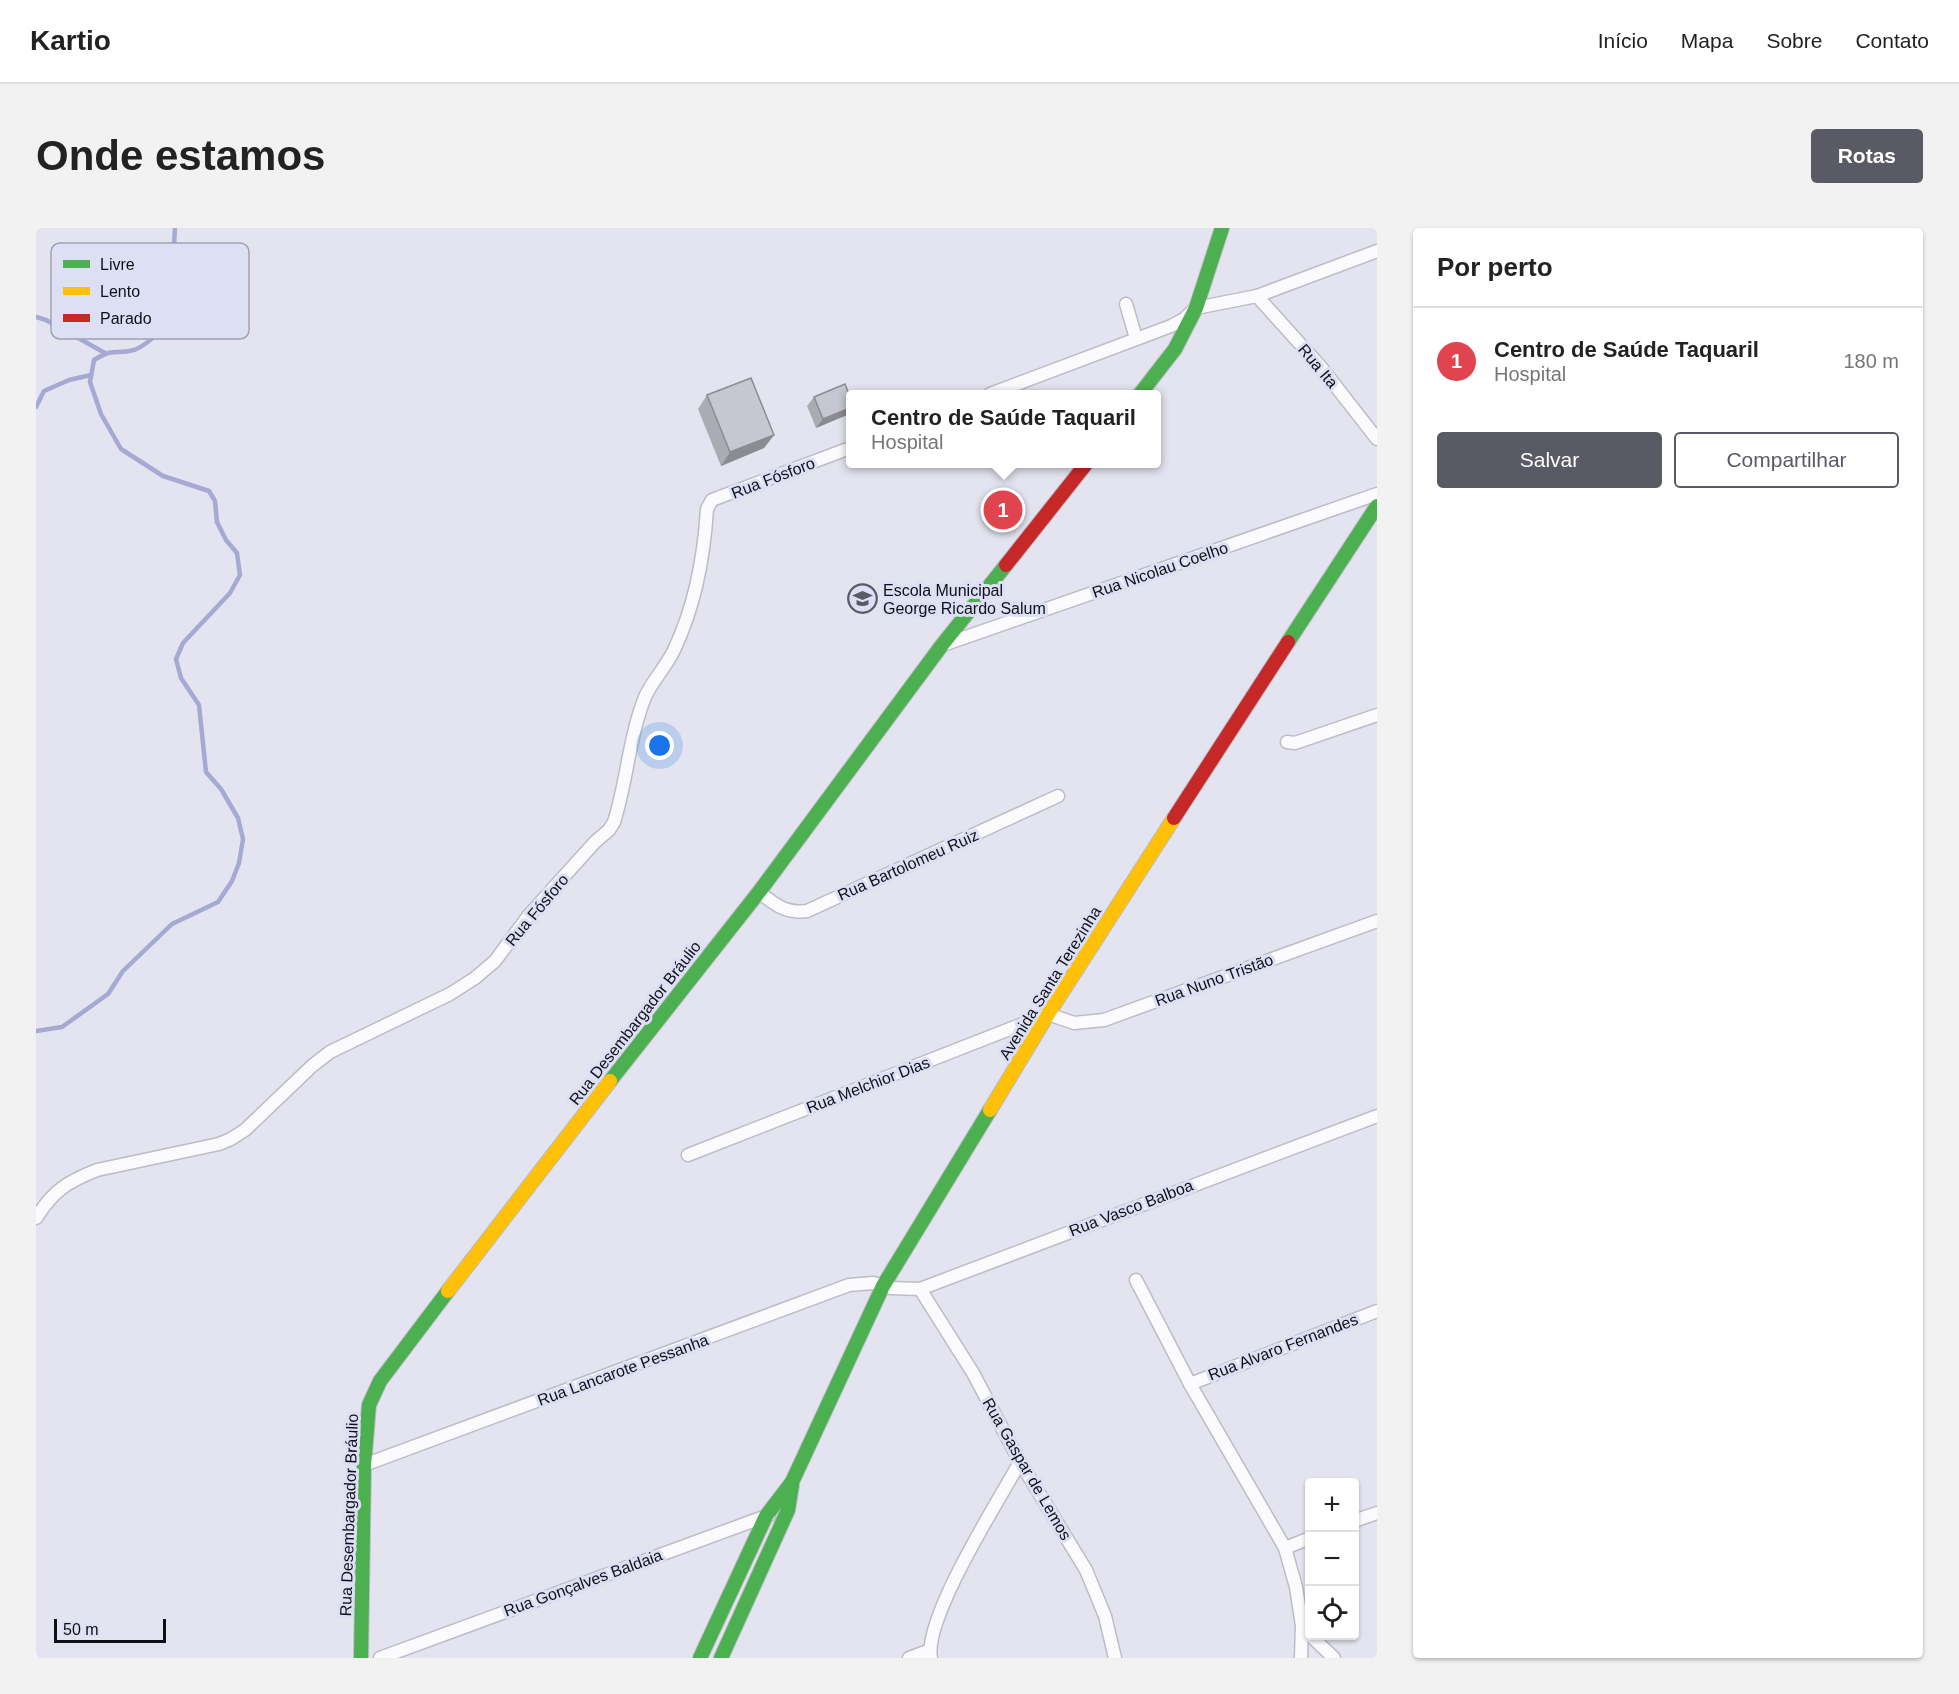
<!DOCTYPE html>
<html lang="pt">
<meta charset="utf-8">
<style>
body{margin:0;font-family:Helvetica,sans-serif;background:#f2f2f2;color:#222}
.controls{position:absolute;right:18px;bottom:18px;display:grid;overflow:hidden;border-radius:6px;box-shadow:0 2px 4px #0004}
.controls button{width:54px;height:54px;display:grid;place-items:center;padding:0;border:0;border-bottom:2px solid #e0e0e0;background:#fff;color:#222;font:30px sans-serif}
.scale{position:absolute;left:18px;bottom:15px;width:112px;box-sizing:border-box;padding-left:6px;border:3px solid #0f1017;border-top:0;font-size:16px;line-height:21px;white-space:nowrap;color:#0f1017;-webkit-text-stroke:4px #dde0f5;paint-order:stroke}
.you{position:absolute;left:624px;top:518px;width:21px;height:21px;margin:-15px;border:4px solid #fff;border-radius:50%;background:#1a73e8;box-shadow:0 0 0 9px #1a73e833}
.badge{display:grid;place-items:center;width:39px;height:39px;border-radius:50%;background:#595a63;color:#fff;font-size:20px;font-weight:700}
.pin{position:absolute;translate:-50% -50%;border:3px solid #fff;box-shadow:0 2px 6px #0006}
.popup{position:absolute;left:810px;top:162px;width:315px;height:78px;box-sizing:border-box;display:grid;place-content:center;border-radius:6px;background:#fff;filter:drop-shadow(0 2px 4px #0005);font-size:20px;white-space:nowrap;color:#767676}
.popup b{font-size:22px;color:#222}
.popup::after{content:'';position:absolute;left:50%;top:100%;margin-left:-12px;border:12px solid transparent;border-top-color:#fff}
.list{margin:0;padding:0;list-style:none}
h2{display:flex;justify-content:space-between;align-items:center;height:78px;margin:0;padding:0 24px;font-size:26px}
h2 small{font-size:20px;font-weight:400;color:#767676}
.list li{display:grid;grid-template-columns:39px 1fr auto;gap:18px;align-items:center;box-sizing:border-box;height:108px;padding:0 24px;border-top:2px solid #e0e0e0}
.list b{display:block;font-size:22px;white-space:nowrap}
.list p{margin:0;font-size:20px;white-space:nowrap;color:#767676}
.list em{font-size:20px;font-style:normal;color:#767676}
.actions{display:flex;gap:12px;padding:18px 24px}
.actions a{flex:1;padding:14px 0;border:2px solid #595a63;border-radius:6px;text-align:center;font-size:21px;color:#595a63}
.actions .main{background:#595a63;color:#fff}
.icon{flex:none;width:33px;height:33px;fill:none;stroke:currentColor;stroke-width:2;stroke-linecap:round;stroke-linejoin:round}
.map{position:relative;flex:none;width:1341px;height:1430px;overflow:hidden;border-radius:6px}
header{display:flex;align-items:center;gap:36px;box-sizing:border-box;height:84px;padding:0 30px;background:#fff;border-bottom:2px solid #e0e0e0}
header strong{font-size:28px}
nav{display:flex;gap:33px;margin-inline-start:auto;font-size:21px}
.intro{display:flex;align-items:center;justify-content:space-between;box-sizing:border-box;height:144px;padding:0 36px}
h1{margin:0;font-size:42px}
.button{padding:15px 27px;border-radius:6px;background:#595a63;color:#fff;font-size:21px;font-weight:700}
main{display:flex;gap:36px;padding:0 36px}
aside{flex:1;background:#fff;border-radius:6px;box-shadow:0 2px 4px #0004}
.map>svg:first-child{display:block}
</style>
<header>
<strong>Kartio</strong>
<nav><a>Início</a><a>Mapa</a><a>Sobre</a><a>Contato</a></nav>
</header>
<div class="intro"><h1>Onde estamos</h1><a class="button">Rotas</a></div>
<main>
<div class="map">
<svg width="1341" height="1430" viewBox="0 0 1341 1430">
<rect width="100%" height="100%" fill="#e3e4ef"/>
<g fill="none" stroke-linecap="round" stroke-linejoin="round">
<g stroke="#a5a9d4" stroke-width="4.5">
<path d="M0,89L10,92L69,125"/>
<path d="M0,179L8,163L33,152L55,147"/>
<path d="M0,803L26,799L72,766L87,743L136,696L182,674L196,653L203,635L207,611L202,590L185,561L170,544L163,477L145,450L140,431L147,415L194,365L204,347L201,325L190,312L181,294L179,273L173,263L127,248L85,221L65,186L54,154L58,132C78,119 80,127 98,122C107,119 123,106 127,98C138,75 137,27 139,0"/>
</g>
<defs>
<g id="street">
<path d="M1221,68L1284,138L1341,211"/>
<path d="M1090,76L1100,110"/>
<path d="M954,166L1135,98L1148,91L1160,80L1221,68L1341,23"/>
<path d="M907,417L1341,266"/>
<path d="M1251,514L1259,515L1341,487"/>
<path d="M723,664C738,676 750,686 771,683L1022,568"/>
<path d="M652,927L1012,786L1038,795L1068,792L1341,693"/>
<path d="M0,990C18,962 31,954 61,942L183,916L195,911L209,902L276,838L294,824L414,766L439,750L459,733L493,687L559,614L573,602L578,594C591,553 593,509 609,469C616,453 630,439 638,422C659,378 668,329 671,281L676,272L814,220"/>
<path d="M1100,1052L1154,1156L1249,1320L1260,1359L1266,1398L1265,1430"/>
<path d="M884,1061L937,1145L984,1234L1050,1342L1069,1388L1079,1430"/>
<path d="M1154,1156L1341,1083"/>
<path d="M328,1237L813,1057L837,1055L855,1060L884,1061L1341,888"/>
<path d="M1318,1293L1341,1285"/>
<path d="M1249,1320L1274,1310"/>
<path d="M1275,1408L1298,1430"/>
<path d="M344,1430L733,1287"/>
<path d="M873,1430L894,1422"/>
<path d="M895,1430C887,1391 963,1272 984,1234"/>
</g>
<g id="fast">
<path d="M1104,166L1139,121L1160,80L1186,0"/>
<path d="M1252,414L1341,278"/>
<path d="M574,853L723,664L906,417L970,337"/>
<path d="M325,1430L328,1237L333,1177L344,1153L412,1063"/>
<path d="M664,1430L730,1288L756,1254L847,1058L954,882"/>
<path d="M685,1430L752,1282L756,1257"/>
</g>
<g id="slow">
<path d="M954,882L1012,786L1138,590"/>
<path d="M412,1063L574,853"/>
</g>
<g id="jam">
<path d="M970,337L1050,236"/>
<path d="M1138,590L1252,414"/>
</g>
</defs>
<use href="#street" stroke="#bbbcc5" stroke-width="15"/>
<use href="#fast" stroke="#bbbcc5" stroke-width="16"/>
<use href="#slow" stroke="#bbbcc5" stroke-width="16"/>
<use href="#jam" stroke="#bbbcc5" stroke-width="16"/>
<use href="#street" stroke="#fbfbfd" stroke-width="12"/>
<use href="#fast" stroke="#4caf50" stroke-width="14"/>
<use href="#slow" stroke="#ffc107" stroke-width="14"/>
<use href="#jam" stroke="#c62828" stroke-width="14"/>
</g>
<g fill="#aaabb3">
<path d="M671,167L738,207L728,220L685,238L662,181Z"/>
<path d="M778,169H814V184L811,187L780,200L771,178Z"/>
</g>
<g fill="#8b8b92">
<path d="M814,180V184L811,187L780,200L787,191Z"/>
<path d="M738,207L728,220L685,238L694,224Z"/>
</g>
<g fill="#c6c7d0" stroke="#8b8b92" stroke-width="1.5">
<path d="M715,150L738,207L694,224L671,167Z"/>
<path d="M809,156L814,169V180L787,191L778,169Z"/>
</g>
<defs>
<symbol id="school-ring" viewBox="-11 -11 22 22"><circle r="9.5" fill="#dde0f5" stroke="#595a63" stroke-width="1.5"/><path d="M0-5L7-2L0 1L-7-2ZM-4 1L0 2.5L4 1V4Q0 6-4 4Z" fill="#595a63"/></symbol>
</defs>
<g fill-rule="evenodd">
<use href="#school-ring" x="810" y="354" width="33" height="33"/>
</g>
<g text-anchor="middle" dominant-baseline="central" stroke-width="6" stroke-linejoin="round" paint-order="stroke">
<g font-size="16" fill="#0f1017" stroke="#dde0f5">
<text transform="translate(1282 138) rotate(50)">Rua Ita</text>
<text transform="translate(737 250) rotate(-21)">Rua Fósforo</text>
<text transform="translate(1124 342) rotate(-19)">Rua Nicolau Coelho</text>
<text transform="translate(872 637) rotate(-24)">Rua Bartolomeu Ruiz</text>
<text transform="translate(501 682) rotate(-50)">Rua Fósforo</text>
<text transform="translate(1178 752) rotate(-20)">Rua Nuno Tristão</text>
<text transform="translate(1014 755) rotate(-58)">Avenida Santa Terezinha</text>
<text transform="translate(599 795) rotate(-52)">Rua Desembargador Bráulio</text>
<text transform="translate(832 857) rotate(-21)">Rua Melchior Dias</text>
<text transform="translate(1095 980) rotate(-21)">Rua Vasco Balboa</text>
<text transform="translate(1247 1119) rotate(-21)">Rua Alvaro Fernandes</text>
<text transform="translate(587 1142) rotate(-20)">Rua Lancarote Pessanha</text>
<text transform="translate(991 1241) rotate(60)">Rua Gaspar de Lemos</text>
<text transform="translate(313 1287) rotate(-88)">Rua Desembargador Bráulio</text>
<text transform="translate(547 1355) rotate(-20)">Rua Gonçalves Baldaia</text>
</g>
<g font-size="16" fill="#0f1017" stroke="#dde0f5" text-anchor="start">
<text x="847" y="362">Escola Municipal<tspan x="847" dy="18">George Ricardo Salum</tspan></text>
</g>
</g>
<rect x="15" y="15" width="198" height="96" rx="9" fill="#dde0f5" stroke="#9fa2b2" stroke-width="1.5"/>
<rect x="27" y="32" width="27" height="8" fill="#4caf50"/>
<rect x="27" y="59" width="27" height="8" fill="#ffc107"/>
<rect x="27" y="86" width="27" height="8" fill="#c62828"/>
<g font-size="16" fill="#0f1017">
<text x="64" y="42">Livre</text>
<text x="64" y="69">Lento</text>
<text x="64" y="96">Parado</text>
</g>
</svg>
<div class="controls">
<button>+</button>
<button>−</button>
<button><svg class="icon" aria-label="locate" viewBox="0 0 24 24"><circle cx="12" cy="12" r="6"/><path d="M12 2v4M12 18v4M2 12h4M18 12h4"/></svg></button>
</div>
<div class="scale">50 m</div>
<div class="you"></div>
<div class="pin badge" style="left:967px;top:282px;background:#e0444e">1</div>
<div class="popup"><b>Centro de Saúde Taquaril</b>Hospital</div>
</div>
<aside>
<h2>Por perto<small></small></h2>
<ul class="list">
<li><span class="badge" style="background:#e0444e">1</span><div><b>Centro de Saúde Taquaril</b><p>Hospital</p></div><em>180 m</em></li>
</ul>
<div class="actions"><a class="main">Salvar</a><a>Compartilhar</a></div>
</aside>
</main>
